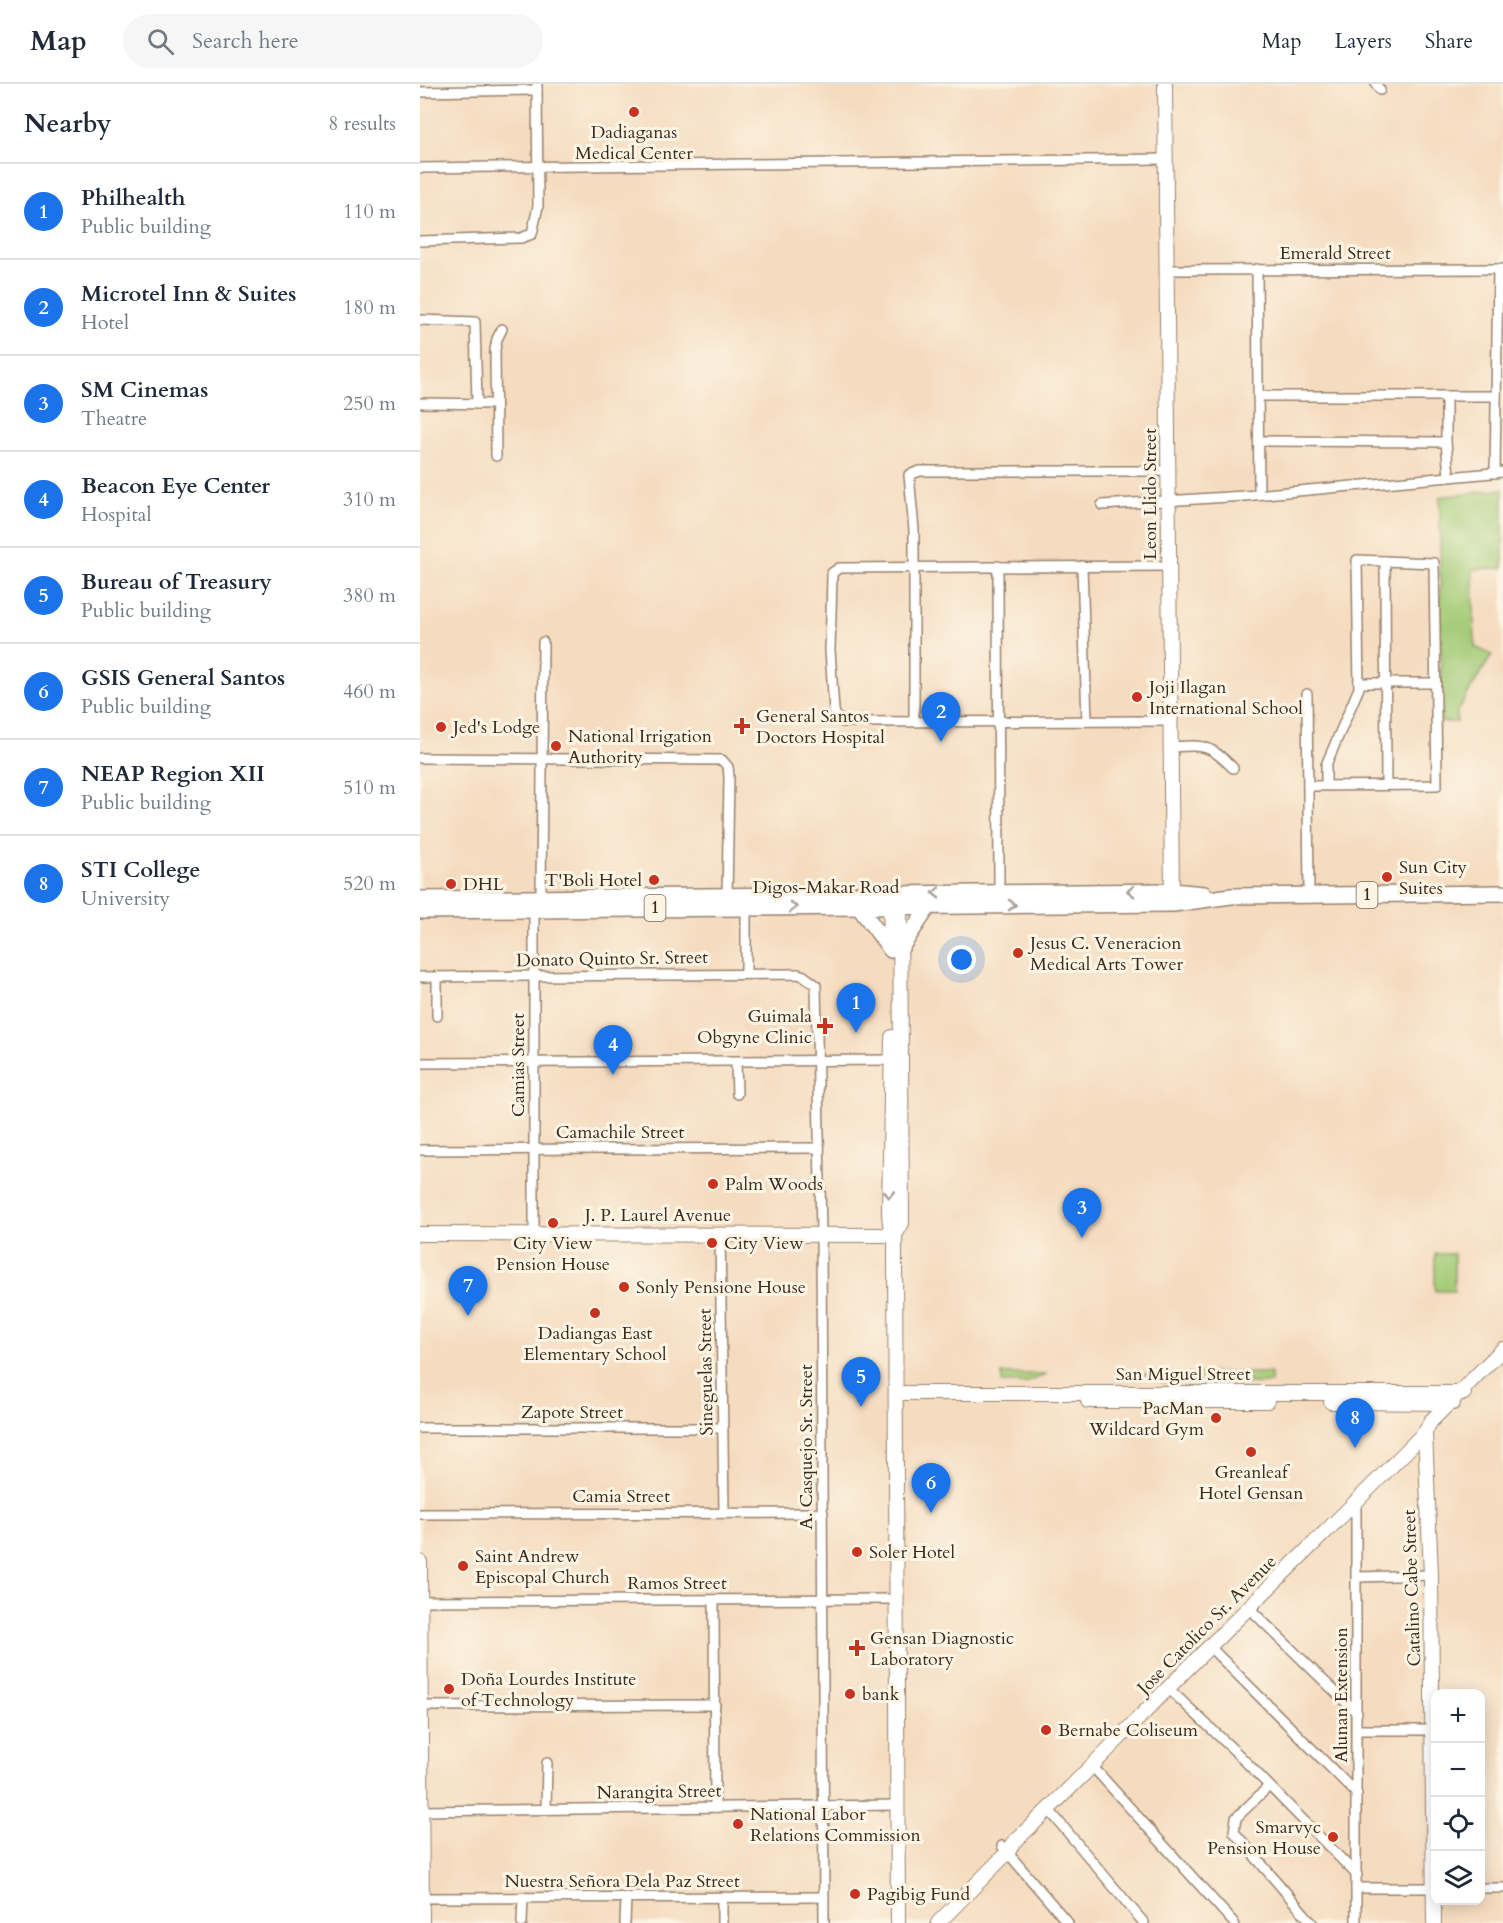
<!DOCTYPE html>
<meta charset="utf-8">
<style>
body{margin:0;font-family:Cardo,serif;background:#f6f6f7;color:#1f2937}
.controls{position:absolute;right:18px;bottom:18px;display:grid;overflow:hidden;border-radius:12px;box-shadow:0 3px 15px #0003}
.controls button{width:54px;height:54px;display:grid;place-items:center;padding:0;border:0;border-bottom:2px solid #e0e1e3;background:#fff;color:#1f2937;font:30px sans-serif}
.you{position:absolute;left:542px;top:876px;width:21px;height:21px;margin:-15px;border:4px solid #fff;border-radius:50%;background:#1a73e8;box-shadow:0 0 0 9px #1a73e833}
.badge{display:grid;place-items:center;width:39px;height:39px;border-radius:50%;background:#1a73e8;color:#fff;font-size:20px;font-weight:700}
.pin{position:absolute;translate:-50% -50px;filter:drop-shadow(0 2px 3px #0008)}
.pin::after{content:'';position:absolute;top:32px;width:21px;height:18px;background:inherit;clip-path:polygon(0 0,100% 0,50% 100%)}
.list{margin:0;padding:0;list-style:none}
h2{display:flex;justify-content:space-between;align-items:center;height:78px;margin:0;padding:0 24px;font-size:26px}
h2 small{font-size:20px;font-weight:400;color:#747a83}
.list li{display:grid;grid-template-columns:39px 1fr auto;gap:18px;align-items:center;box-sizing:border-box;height:96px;padding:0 24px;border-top:2px solid #e0e1e3}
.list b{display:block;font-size:22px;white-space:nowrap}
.list p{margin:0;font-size:20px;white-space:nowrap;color:#747a83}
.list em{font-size:20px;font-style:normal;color:#747a83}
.icon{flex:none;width:33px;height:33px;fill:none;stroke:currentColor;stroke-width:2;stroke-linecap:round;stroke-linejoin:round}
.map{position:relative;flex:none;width:1083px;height:1839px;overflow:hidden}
header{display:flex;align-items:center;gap:36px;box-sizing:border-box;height:84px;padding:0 30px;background:#fff;border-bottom:2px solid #e0e1e3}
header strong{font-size:28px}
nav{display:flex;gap:33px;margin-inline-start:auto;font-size:21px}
.search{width:420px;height:54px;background:#f6f6f7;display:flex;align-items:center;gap:15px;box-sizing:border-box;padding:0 21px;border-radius:33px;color:#747a83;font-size:22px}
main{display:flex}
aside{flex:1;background:#fff}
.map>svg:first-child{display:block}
</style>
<header>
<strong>Map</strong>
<div class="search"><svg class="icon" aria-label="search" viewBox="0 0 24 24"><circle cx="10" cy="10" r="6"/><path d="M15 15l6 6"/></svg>Search here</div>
<nav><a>Map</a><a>Layers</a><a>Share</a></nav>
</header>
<main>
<aside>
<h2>Nearby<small>8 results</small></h2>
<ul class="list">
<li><span class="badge">1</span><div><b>Philhealth</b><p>Public building</p></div><em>110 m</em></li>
<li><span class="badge">2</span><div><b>Microtel Inn &amp; Suites</b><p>Hotel</p></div><em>180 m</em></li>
<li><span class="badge">3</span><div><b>SM Cinemas</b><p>Theatre</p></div><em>250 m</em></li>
<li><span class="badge">4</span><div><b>Beacon Eye Center</b><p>Hospital</p></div><em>310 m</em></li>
<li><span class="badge">5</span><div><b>Bureau of Treasury</b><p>Public building</p></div><em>380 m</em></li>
<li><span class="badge">6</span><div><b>GSIS General Santos</b><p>Public building</p></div><em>460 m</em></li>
<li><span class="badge">7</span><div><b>NEAP Region XII</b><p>Public building</p></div><em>510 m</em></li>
<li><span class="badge">8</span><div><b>STI College</b><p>University</p></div><em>520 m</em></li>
</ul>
</aside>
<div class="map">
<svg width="1083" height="1839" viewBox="0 0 1083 1839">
<rect width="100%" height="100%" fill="#fcf5e5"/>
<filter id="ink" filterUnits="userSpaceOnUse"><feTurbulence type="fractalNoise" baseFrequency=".0167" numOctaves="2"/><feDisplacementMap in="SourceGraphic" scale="12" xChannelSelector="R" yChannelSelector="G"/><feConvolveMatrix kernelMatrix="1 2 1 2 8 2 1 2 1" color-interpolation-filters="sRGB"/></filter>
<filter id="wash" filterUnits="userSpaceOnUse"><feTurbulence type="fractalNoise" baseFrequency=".008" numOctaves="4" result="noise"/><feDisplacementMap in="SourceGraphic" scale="24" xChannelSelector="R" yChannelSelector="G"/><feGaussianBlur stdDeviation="1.35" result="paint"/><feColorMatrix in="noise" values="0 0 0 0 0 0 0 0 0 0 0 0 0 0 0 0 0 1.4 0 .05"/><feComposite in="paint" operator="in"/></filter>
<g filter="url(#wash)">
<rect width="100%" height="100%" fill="#f5dbbf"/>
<g fill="#a1ca75" stroke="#6e7a4a" stroke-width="1.5">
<path d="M1083,405V484L1053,485L1055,563L1072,571L1037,627V638H1021L1020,413Z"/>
<rect x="1015" y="1170" width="19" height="37"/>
<path d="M851,1289V1299H744L724,1290Z"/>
<path d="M582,1290H627L606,1299H582Z"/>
</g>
</g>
<g filter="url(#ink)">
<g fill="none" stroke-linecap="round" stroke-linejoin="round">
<defs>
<g id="street">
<path d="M956,0L960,6"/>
<path d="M0,8L117,6"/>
<path d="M0,84L745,75"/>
<path d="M0,157L101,154L112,150L118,122L117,0"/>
<path d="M837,185L839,410"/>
<path d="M747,186L1083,185"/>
<path d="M0,236L55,238L57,320"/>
<path d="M840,312H1076"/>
<path d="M1026,312V358L1029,392"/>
<path d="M0,319L75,320"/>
<path d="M840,357L1026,358"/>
<path d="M76,372L75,266L77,255L82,245"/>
<path d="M1075,389L1078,185"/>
<path d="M682,421L824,412L1083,388"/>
<path d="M965,477L966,701"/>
<path d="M578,482L579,809"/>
<path d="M662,482L667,637"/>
<path d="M749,482L419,484L412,489V494L410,566L414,626L416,633L423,638L752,637"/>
<path d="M939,599H1016"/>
<path d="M887,610L889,811"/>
<path d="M494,637V446L489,391L500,387H748"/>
<path d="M751,663C785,661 789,660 813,684"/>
<path d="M0,674L302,676L308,683L309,692L307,815"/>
<path d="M888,702L1017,701L1014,479L937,476L939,604L906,681V702"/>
<path d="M326,820V889"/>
<path d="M0,893L378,890L384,892L396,901L401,1149L404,1839"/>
<path d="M17,932V893"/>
<path d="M316,978L317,1010"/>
<path d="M0,979L475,976"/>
<path d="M0,1066L399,1064"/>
<path d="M300,1149L304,1427"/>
<path d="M114,1150V826L121,814L123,558"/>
<path d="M0,1344H303"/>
<path d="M936,1419V1839"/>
<path d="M0,1430L403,1429"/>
<path d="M937,1493L1011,1491"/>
<path d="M294,1516L295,1723"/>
<path d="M0,1517L478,1515"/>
<path d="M829,1524L937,1629"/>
<path d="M789,1562L937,1710"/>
<path d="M748,1604L819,1671L937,1791"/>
<path d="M2,1622L295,1621"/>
<path d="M937,1646H1013"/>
<path d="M673,1683L814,1839"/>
<path d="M849,1702L816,1734L814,1748L892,1839"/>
<path d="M126,1725L127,1679"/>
<path d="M629,1726L724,1839"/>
<path d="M0,1727L479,1721"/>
<path d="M582,1762L648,1839"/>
<path d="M936,1804H1016"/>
<path d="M1060,1804H1083"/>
<path d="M302,1813V1839"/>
<path d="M0,1814L404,1813"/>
<path d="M102,1839L103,1813"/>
<path d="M205,1839L206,1813"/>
</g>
<g id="secondary">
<path d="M745,0L752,817"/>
<path d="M470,812L471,856"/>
<path d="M472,953L469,1130L470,1140L475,1151"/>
<path d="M0,1150L475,1151"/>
<path d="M477,1309H1044"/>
<path d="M668,1317H847"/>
<path d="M911,1318L1033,1319"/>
<path d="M1005,1348L1011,1491L1014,1839"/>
<path d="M0,1478L2,1839"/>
<path d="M478,1839L475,1170V1151L482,1139L480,814"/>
<path d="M518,1839L588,1768L593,1759C661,1696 723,1628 789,1563C861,1491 934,1421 1005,1348L1011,1337L1083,1265"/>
</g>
<g id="primary">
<path d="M0,815L752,807L784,810"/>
<path d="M439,823L471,866"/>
<path d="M0,827L753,820L811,812L1083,809"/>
<path d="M480,865L509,822"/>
</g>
</defs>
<use href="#street" stroke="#98826e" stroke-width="12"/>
<use href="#secondary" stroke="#98826e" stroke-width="16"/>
<use href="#primary" stroke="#98826e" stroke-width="18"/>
<use href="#street" stroke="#fff" stroke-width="9"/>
<use href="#secondary" stroke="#fff" stroke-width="14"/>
<use href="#primary" stroke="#fff" stroke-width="15"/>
</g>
<defs><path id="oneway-chevron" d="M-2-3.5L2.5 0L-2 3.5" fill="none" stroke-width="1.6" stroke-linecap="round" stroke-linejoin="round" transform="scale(1.5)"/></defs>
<g stroke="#a79f9a">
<use href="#oneway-chevron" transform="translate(711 807) rotate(179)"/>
<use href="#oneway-chevron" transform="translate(516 809) rotate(179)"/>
<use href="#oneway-chevron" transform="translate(592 821)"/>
<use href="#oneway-chevron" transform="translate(373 823)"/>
<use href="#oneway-chevron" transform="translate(469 1110) rotate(90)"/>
</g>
</g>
<g fill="#c8321e" stroke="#fcf5e5" stroke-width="2">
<circle cx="214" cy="28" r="6"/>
<circle cx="717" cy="613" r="6"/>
<path d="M319 633h6v6h6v6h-6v6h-6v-6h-6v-6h6z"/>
<circle cx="21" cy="643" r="6"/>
<circle cx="136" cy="662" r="6"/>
<circle cx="967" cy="793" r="6"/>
<circle cx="234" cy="796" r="6"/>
<circle cx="31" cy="800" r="6"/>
<circle cx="598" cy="869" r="6"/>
<path d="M402 933h6v6h6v6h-6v6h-6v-6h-6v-6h6z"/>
<circle cx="293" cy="1100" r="6"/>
<circle cx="133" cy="1139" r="6"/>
<circle cx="292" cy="1159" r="6"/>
<circle cx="204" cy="1203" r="6"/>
<circle cx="175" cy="1229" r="6"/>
<circle cx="796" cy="1334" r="6"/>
<circle cx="831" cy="1368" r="6"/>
<circle cx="437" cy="1468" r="6"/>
<circle cx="43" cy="1482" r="6"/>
<path d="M434 1555h6v6h6v6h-6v6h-6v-6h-6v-6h6z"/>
<circle cx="29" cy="1605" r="6"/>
<circle cx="430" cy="1610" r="6"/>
<circle cx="626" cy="1646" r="6"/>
<circle cx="318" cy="1740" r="6"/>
<circle cx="913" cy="1753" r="6"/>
<circle cx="435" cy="1810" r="6"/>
</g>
<g text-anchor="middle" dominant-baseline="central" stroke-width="6" stroke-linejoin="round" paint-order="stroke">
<g fill="#fcf5e5" stroke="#75675a" stroke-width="1.5">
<rect x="936.5" y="798" width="21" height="26" rx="4.5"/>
<rect x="224.5" y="811" width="21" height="26" rx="4.5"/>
</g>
<g font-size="16" font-weight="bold" fill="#3b2a1e">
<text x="947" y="811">1</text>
<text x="235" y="824">1</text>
</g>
<g font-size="18" fill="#3b2a1e" stroke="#fcf5e5" text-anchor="start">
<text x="214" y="48" text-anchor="middle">Dadiaganas<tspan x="214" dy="21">Medical Center</tspan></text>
<text x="729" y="603">Joji Ilagan<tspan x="729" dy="21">International School</tspan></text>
<text x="336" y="632">General Santos<tspan x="336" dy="21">Doctors Hospital</tspan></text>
<text x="33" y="643">Jed's Lodge</text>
<text x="148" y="652">National Irrigation<tspan x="148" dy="21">Authority</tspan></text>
<text x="979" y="783">Sun City<tspan x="979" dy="21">Suites</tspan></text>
<text x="222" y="796" text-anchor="end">T'Boli Hotel</text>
<text x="43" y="800">DHL</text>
<text x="610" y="859">Jesus C. Veneracion<tspan x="610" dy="21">Medical Arts Tower</tspan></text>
<text x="392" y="932" text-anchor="end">Guimala<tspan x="392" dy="21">Obgyne Clinic</tspan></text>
<text x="305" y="1100">Palm Woods</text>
<text x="133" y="1159" text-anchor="middle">City View<tspan x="133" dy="21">Pension House</tspan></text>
<text x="304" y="1159">City View</text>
<text x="216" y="1203">Sonly Pensione House</text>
<text x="175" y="1249" text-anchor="middle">Dadiangas East<tspan x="175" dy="21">Elementary School</tspan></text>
<text x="784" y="1324" text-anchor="end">PacMan<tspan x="784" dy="21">Wildcard Gym</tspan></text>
<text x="831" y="1388" text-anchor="middle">Greanleaf<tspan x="831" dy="21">Hotel Gensan</tspan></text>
<text x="449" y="1468">Soler Hotel</text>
<text x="55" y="1472">Saint Andrew<tspan x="55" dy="21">Episcopal Church</tspan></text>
<text x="450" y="1554">Gensan Diagnostic<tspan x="450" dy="21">Laboratory</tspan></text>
<text x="41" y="1595">Doña Lourdes Institute<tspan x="41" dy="21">of Technology</tspan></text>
<text x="442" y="1610">bank</text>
<text x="638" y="1646">Bernabe Coliseum</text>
<text x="330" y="1730">National Labor<tspan x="330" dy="21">Relations Commission</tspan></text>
<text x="901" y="1743" text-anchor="end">Smarvyc<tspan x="901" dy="21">Pension House</tspan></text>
<text x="447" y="1810">Pagibig Fund</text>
</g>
<g font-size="18" fill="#3b2a1e" stroke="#fcf5e5">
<text x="915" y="169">Emerald Street</text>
<text transform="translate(730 410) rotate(-90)">Leon Llido Street</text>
<text x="406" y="803">Digos-Makar Road</text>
<text transform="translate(192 875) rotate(-1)">Donato Quinto Sr. Street</text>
<text transform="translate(98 981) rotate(-90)">Camias Street</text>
<text x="200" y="1048">Camachile Street</text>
<text x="238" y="1131">J. P. Laurel Avenue</text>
<text transform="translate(286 1288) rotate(-91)">Sineguelas Street</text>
<text x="763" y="1290">San Miguel Street</text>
<text x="152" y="1328">Zapote Street</text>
<text transform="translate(386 1363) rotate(-90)">A. Casquejo Sr. Street</text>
<text x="201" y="1412">Camia Street</text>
<text x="257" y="1499">Ramos Street</text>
<text transform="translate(992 1504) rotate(-92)">Catalino Cabe Street</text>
<text transform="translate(787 1541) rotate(-45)">Jose Catolico Sr. Avenue</text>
<text transform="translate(921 1611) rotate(-90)">Alunan Extension</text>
<text transform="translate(239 1708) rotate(-1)">Narangita Street</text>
<text x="202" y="1797">Nuestra Señora Dela Paz Street</text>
</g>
</g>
</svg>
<div class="controls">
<button>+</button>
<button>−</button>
<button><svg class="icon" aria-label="locate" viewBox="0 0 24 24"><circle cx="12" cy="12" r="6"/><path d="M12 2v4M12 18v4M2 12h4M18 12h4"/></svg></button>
<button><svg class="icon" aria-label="layers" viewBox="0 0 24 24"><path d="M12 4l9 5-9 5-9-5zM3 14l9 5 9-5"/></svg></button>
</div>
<div class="you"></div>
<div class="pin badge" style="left:436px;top:949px">1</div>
<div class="pin badge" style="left:521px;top:658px">2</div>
<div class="pin badge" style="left:662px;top:1154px">3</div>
<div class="pin badge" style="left:193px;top:991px">4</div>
<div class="pin badge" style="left:441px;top:1323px">5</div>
<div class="pin badge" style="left:511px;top:1429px">6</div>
<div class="pin badge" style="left:48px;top:1232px">7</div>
<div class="pin badge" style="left:935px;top:1364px">8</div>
</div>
</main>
